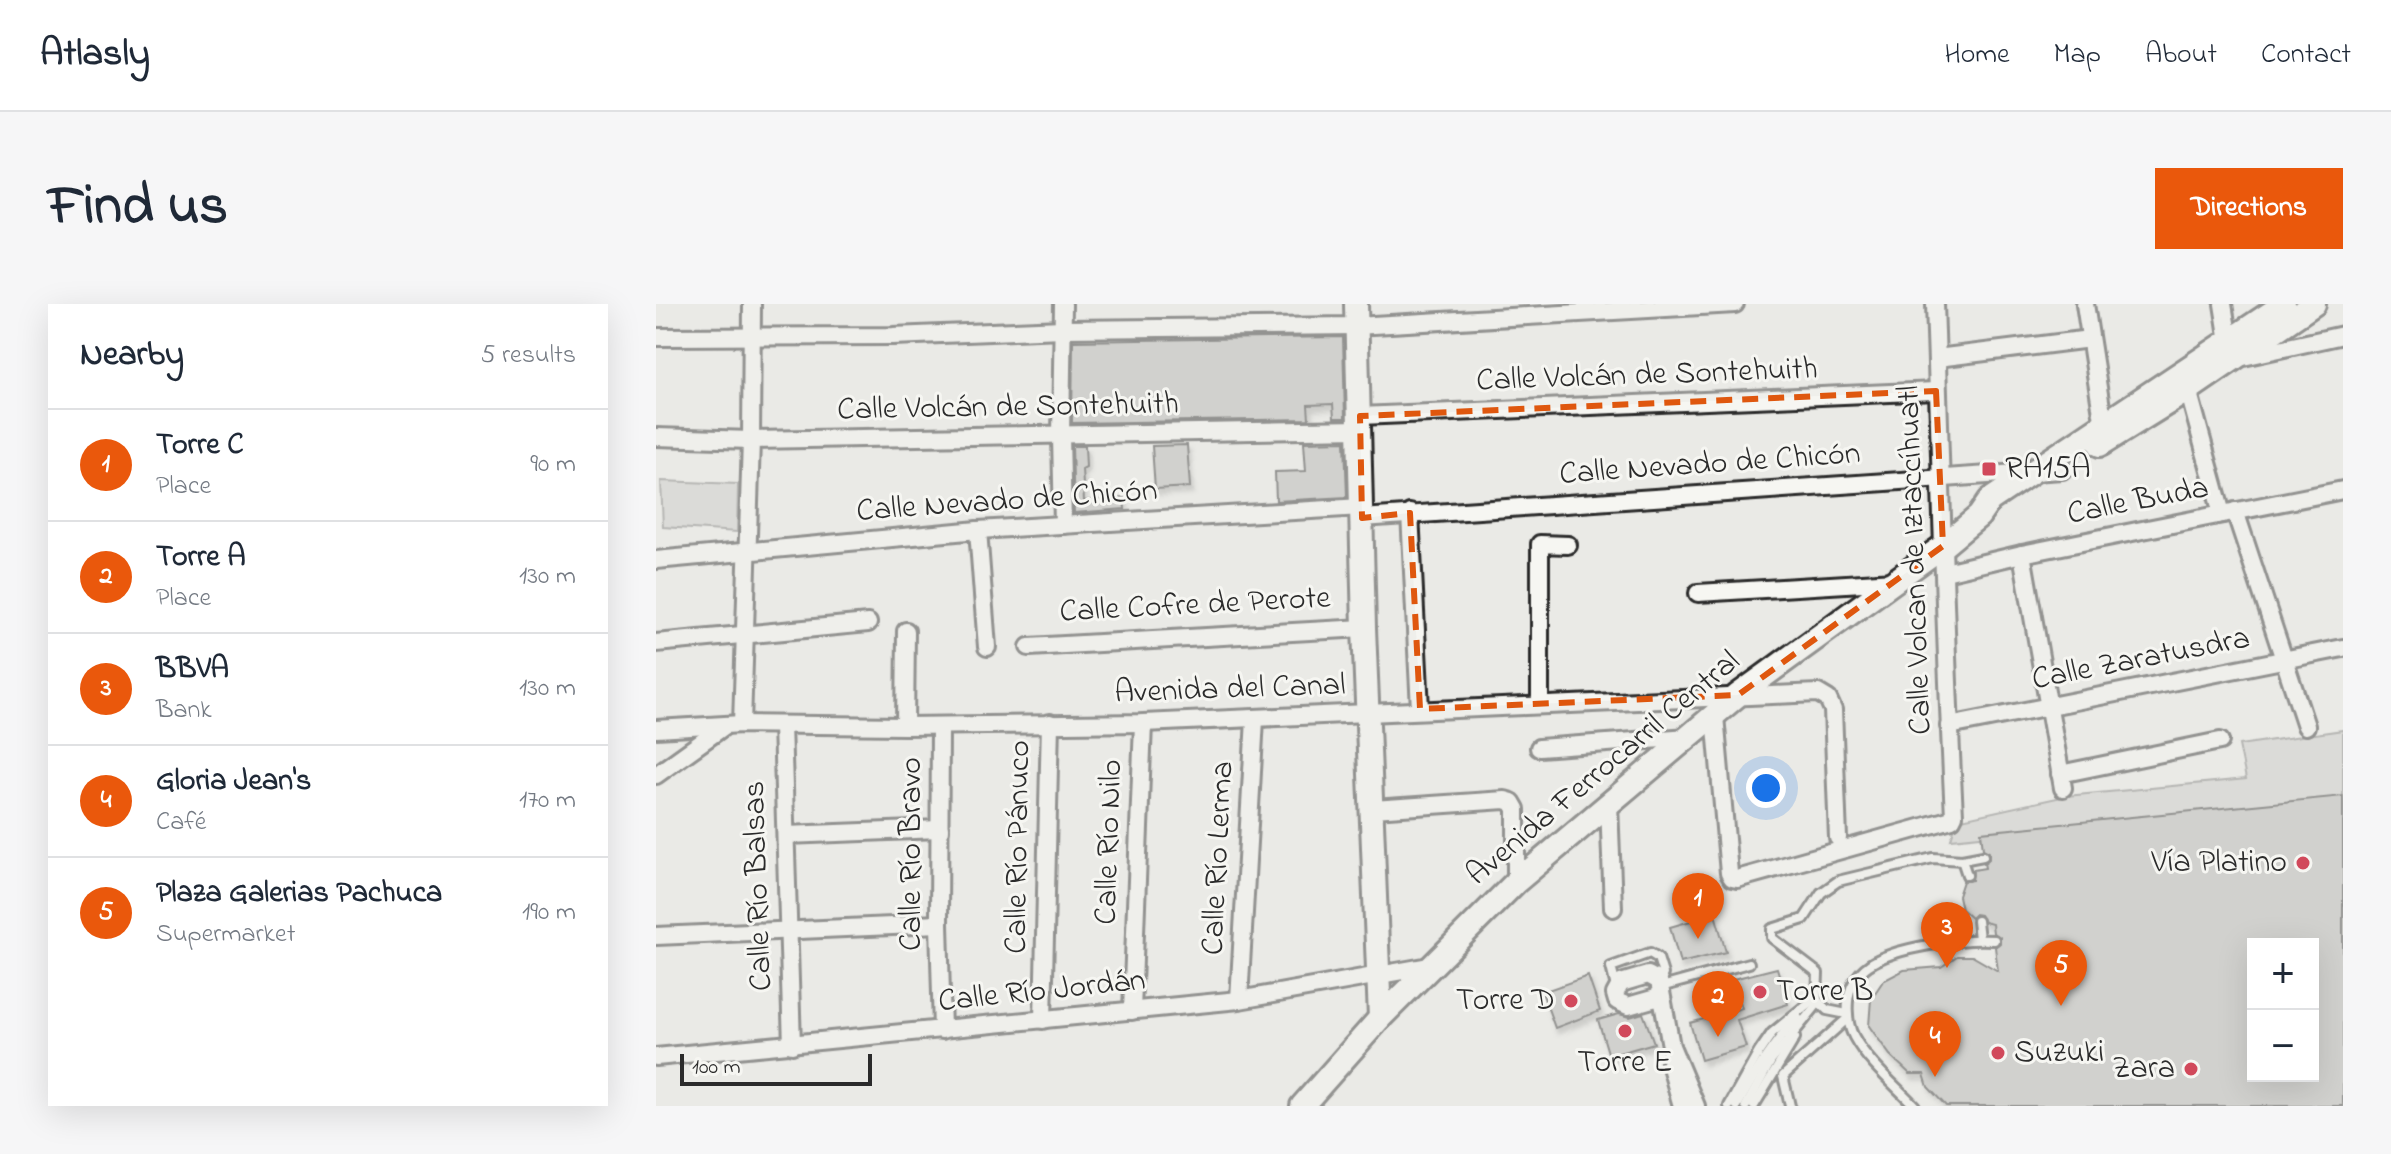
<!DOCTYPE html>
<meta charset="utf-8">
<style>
body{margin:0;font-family:"Indie Flower",sans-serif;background:#f6f6f7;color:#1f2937}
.controls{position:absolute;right:24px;bottom:24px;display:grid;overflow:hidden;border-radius:0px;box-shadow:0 8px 32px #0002}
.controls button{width:72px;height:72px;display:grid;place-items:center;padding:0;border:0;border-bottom:2px solid #e0e1e3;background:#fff;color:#1f2937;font:40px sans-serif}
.scale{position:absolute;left:24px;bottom:20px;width:192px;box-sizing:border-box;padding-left:8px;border:4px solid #2b2b2b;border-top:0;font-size:22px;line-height:28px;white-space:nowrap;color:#2b2b2b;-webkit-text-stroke:6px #f6f6f2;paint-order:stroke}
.you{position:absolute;left:1110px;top:484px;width:28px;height:28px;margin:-20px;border:6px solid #fff;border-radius:50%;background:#1a73e8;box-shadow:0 0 0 12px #1a73e833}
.badge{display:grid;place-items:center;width:52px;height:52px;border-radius:50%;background:#ea580c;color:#fff;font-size:26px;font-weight:700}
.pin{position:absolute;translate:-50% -66px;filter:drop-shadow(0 2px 4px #0008)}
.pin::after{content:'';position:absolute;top:42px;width:28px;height:24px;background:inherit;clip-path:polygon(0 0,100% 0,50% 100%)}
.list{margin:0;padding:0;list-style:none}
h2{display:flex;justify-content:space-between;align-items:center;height:104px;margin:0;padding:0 32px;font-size:34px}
h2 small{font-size:26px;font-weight:400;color:#747a83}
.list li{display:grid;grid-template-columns:52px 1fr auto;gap:24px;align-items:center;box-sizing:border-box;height:112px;padding:0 32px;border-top:2px solid #e0e1e3}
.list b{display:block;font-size:30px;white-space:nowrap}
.list p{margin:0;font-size:26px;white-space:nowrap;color:#747a83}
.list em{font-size:26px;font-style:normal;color:#747a83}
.map{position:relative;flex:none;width:1687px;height:802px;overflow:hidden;border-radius:0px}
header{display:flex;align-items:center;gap:48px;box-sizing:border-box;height:112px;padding:0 40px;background:#fff;border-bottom:2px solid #e0e1e3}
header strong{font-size:38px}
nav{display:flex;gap:44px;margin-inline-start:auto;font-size:28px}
.intro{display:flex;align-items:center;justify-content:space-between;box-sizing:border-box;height:192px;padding:0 48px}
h1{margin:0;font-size:56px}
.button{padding:20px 36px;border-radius:0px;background:#ea580c;color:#fff;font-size:28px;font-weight:700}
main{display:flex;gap:48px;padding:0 48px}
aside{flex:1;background:#fff;border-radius:0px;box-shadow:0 8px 32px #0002}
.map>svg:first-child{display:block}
</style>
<header>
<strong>Atlasly</strong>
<nav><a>Home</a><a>Map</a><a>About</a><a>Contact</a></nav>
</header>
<div class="intro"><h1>Find us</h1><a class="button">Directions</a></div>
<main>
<aside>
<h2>Nearby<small>5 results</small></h2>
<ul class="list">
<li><span class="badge">1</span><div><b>Torre C</b><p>Place</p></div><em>90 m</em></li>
<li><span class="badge">2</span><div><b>Torre A</b><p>Place</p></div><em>130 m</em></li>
<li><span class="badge">3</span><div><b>BBVA</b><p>Bank</p></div><em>130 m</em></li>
<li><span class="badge">4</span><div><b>Gloria Jean's</b><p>Café</p></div><em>170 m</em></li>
<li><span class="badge">5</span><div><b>Plaza Galerias Pachuca</b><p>Supermarket</p></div><em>190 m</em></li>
</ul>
</aside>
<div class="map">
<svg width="1687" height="802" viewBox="0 0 1687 802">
<defs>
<filter id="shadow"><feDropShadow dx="3" dy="5.5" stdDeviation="2" flood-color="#0004"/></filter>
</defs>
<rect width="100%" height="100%" fill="#eaeae6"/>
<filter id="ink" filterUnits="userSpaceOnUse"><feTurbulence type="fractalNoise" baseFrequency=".0125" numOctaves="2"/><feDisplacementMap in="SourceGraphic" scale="16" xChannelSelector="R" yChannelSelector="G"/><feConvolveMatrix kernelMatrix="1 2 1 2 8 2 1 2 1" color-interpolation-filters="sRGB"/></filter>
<g filter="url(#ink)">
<g fill="#cacac7" stroke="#7a7a79" stroke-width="2">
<path d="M5,177L82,180L81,228L7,223Z"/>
<path d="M1687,426V494L1295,535L1301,516L1410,492L1590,475L1583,441Z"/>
</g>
<g fill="#b4b4b1" stroke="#2b2b2b" stroke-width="2" fill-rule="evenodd" filter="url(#shadow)">
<path d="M687,33L689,114H678L677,100L652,101L653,115L416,119L417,37Z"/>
<path d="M689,137L691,193L620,197L619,168L650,167L648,138Z"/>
<path d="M531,141L534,183L499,185L496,142Z"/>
<path d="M416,142H429L430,163L426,165L428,197L468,194L469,205L418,209Z"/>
<path d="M1687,492V802H1290L1272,783L1268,770H1254L1234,751L1213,722L1215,695L1227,677L1248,666L1285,663L1301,652H1316L1342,667L1339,643L1344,639V633L1337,629L1336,620L1328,618L1324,611L1319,610L1315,614L1305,605L1302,592L1307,577L1316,576L1317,566L1329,564L1328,559L1333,555V548L1327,545L1325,528ZM1597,640H1657V772H1597Z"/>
<path d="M1059,610L1070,648L1024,659L1014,623Z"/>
<path d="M1121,664L1132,700L1081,716L1090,743L1045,756L1034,719L1086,704L1077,675Z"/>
<path d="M932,672L944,707L899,724L886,688Z"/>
<path d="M987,709L998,739L953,752L942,716L963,710L974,713Z"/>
</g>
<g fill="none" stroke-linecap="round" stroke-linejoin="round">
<defs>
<g id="lane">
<path d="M1311,571L1306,556L1327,552"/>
<path d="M1321,617L1323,635"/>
<path d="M960,683L955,663L994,649L1002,654L1007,670L1003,677"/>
<path d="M1005,683L1093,659"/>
<path d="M1191,710L1171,706L1161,696L1162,669L1116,634V625L1148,615L1165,589L1182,577L1277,554L1306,556"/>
<path d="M1073,802L1103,748L1116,729L1160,693"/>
<path d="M1081,802C1099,770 1115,740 1142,714"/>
<path d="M1090,802L1115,757L1163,698"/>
<path d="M1098,802L1139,734"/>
<path d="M1134,802L1127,772L1192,714"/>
<path d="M1259,802C1239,781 1212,759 1198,733C1192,722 1191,709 1192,697C1193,684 1201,669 1213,661C1238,643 1307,634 1338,636"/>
</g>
<g id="street">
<path d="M1429,0L1449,129"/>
<path d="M1567,0L1574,44"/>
<path d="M0,33L237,32L407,25L700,22L1079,0"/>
<path d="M1587,53L1687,31"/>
<path d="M1281,54L1434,35"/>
<path d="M1530,78L1566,210"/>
<path d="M704,112L1280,87"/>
<path d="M0,133L95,136L705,125"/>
<path d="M1579,207L1650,422"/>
<path d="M754,209L764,405"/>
<path d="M706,214L1406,166"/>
<path d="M407,221L405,132L407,0"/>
<path d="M322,226L331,343"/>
<path d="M1366,250L1407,484"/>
<path d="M0,256L322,226L706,203"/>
<path d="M1289,268L1366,250L1687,186"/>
<path d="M1042,289L1239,277"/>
<path d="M0,339L212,319"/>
<path d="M373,343L708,324"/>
<path d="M884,400V240L912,241"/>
<path d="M1059,412L1073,569L1076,574L1081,575L1296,515L1298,511C1289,341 1285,170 1279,0"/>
<path d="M86,420L95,136L96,0"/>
<path d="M126,421L136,741"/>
<path d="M249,422L250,327"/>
<path d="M284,422L283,620L286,726"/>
<path d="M1293,422L1687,344"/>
<path d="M0,425L86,420L249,422L487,419L1162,389L1172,395L1177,406L1182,534"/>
<path d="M883,444L1033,433"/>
<path d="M1404,470L1564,437"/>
<path d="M0,471L67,423"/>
<path d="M953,500L957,604"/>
<path d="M717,505L849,496L856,498L860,505V578"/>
<path d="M130,531L284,525"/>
<path d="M0,632L283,620"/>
<path d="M1004,690L1000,694L972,702L961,697L959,690L965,679L992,671L1003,677L1015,742L1040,802"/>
<path d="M583,696L599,415"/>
<path d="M476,707L487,419"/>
<path d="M387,716L394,419"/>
<path d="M0,753L583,696L774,662"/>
<path d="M1014,759L1026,802"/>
</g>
<g id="secondary">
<path d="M700,0L708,324L724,714"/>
<path d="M1444,141L1534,85L1658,0"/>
<path d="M646,802L724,714L860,578L1082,391L1287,242L1323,212L1334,196L1628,0"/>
</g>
</defs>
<use href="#lane" stroke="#2b2b2b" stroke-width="14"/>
<use href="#street" stroke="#2b2b2b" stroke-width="22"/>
<use href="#secondary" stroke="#2b2b2b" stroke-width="28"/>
<use href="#lane" stroke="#f6f6f2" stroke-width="8"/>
<use href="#street" stroke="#f6f6f2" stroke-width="16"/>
<use href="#secondary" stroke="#f6f6f2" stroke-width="22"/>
</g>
</g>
<path d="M0 0H1687V802H0ZM1280,87L1287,242L1082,391L764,405L754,209L706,214L704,112Z" fill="#eaeae6" fill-opacity=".55" fill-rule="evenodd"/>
<path fill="none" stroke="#df570e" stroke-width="6" stroke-dasharray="16 10" stroke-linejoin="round" d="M1280,87L1287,242L1082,391L764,405L754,209L706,214L704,112Z"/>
<g fill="#d1495b" stroke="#f6f6f2" stroke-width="3">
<rect x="1325" y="157" width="16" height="16" rx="4"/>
<circle cx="1647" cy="559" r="8"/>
<circle cx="1104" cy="688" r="8"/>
<circle cx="915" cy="697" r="8"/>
<circle cx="969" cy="727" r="8"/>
<circle cx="1342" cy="749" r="8"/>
<circle cx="1535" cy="765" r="8"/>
</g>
<g text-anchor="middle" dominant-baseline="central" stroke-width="6" stroke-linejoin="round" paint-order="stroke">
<g font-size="32" fill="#2b2b2b" stroke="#f6f6f2">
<text transform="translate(991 72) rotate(-2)">Calle Volcán de Sontehuith</text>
<text transform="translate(352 104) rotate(-1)">Calle Volcán de Sontehuith</text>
<text transform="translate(1054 161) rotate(-4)">Calle Nevado de Chicón</text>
<text transform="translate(351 198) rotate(-4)">Calle Nevado de Chicón</text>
<text transform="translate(1482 198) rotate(-11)">Calle Buda</text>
<text transform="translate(1260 256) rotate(-92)">Calle Volcan de Iztaccíhuatl</text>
<text transform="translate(539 302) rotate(-3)">Calle Cofre de Perote</text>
<text transform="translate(1485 356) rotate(-11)">Calle Zaratusdra</text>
<text transform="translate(574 386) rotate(-2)">Avenida del Canal</text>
<text transform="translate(948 465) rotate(-40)">Avenida Ferrocarril Central</text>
<text transform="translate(454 538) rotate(-88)">Calle Río Nilo</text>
<text transform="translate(363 543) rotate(-89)">Calle Río Pánuco</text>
<text transform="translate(256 550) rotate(-90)">Calle Río Bravo</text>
<text transform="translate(563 554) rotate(-87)">Calle Río Lerma</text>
<text transform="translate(103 582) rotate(-92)">Calle Río Balsas</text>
<text transform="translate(386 688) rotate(-6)">Calle Río Jordán</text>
</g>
<g font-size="32" fill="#2b2b2b" stroke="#f6f6f2" text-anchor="start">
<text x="1349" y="165">RA15A</text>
<text x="1631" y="559" text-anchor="end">Vía Platino</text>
<text x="1120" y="688">Torre B</text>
<text x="899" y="697" text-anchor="end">Torre D</text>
<text x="1358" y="749">Suzuki</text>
<text x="969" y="759" text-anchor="middle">Torre E</text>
<text x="1519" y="765" text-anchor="end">Zara</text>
</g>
</g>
</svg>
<div class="controls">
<button>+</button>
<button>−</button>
</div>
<div class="scale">100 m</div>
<div class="you"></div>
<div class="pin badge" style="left:1042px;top:635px">1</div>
<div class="pin badge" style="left:1062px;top:733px">2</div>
<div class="pin badge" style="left:1291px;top:664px">3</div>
<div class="pin badge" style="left:1279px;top:773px">4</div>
<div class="pin badge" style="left:1405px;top:702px">5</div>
</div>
</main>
